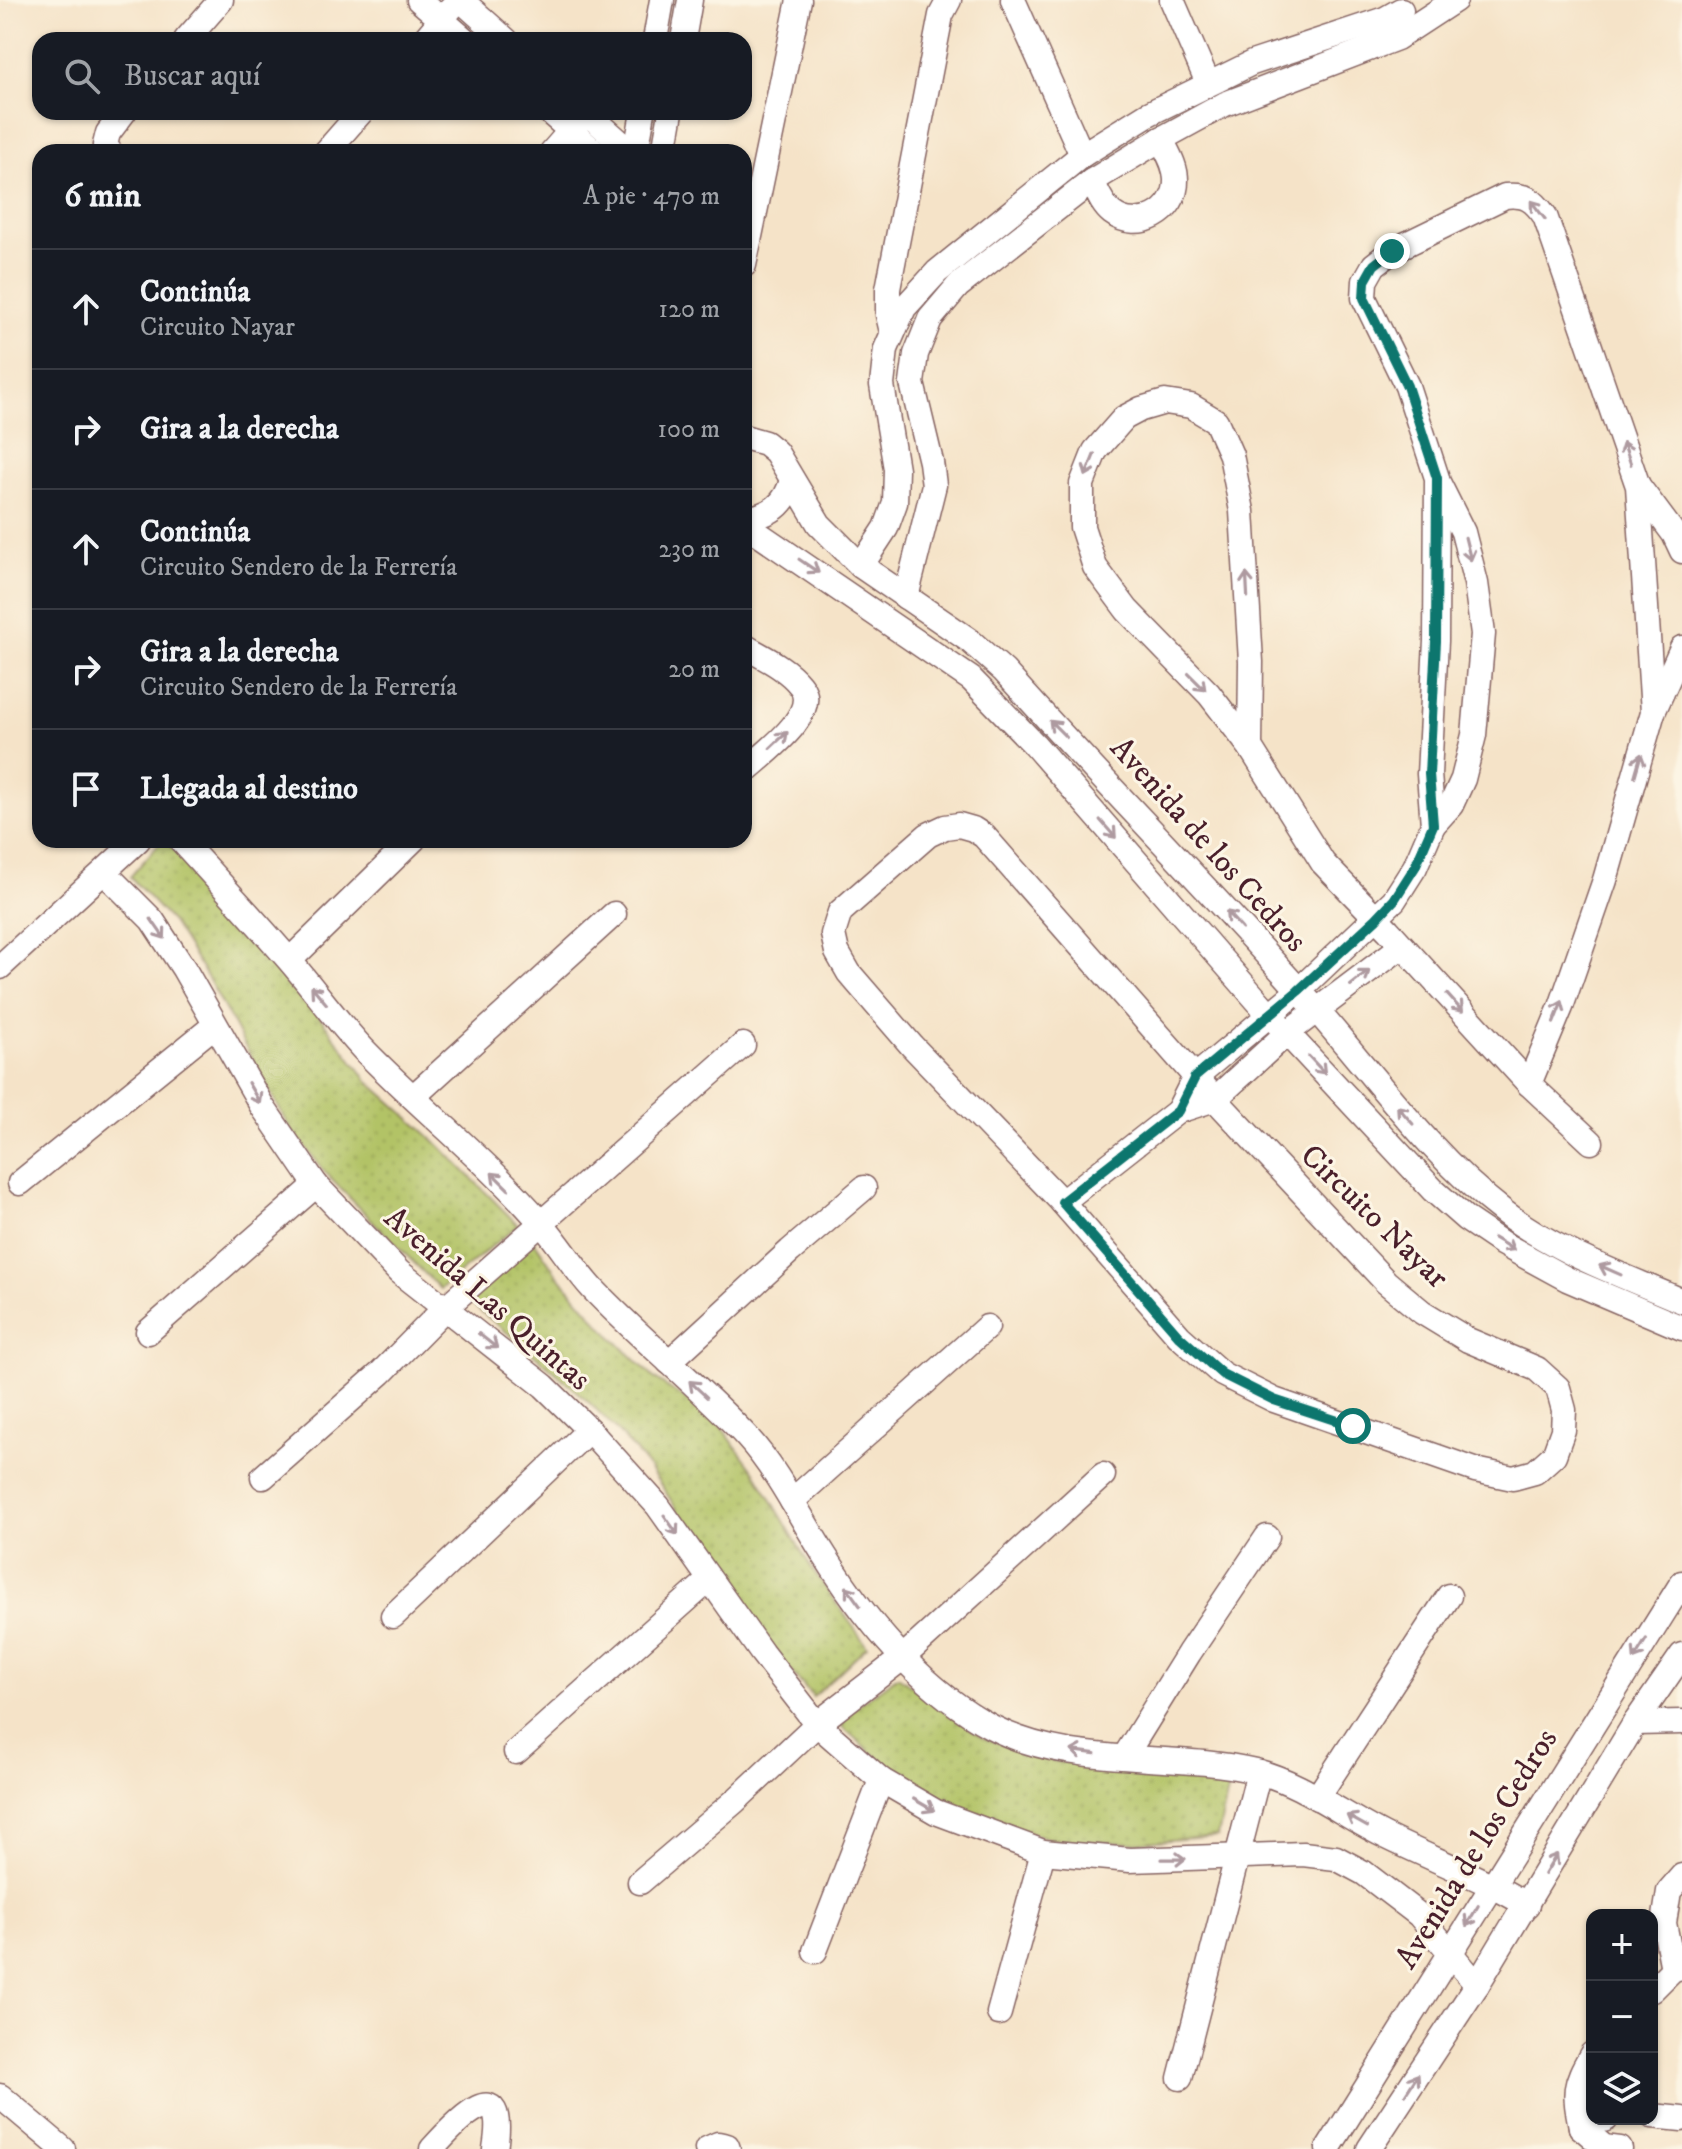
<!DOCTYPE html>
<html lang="es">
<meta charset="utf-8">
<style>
body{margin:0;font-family:"IM FELL DW Pica",serif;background:#20242c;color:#f1f3f6}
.controls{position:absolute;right:24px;bottom:24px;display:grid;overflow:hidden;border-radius:16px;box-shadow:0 2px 6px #0004}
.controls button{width:72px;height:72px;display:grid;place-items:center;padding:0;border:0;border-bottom:2px solid #363941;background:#171b24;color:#f1f3f6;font:40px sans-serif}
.stop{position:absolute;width:24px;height:24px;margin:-18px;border:6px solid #0f766e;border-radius:50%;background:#fff}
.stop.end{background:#0f766e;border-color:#fff;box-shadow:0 2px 8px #0008}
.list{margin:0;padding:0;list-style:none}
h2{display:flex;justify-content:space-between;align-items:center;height:104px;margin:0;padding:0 32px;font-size:34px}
h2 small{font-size:26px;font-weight:400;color:#9ea1a6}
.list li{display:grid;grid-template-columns:52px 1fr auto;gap:24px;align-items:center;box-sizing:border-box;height:120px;padding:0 32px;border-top:2px solid #363941}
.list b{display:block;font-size:30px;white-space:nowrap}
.list p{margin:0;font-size:26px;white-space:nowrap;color:#9ea1a6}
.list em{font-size:26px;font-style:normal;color:#9ea1a6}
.icon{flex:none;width:44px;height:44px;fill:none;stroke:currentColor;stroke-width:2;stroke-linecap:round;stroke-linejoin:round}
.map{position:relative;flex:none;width:1682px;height:2149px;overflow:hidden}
.search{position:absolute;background:#171b24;box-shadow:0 2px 6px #0004;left:32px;top:32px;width:720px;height:88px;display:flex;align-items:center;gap:20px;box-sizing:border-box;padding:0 28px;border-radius:24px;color:#9ea1a6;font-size:30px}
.panel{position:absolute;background:#171b24;box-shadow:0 2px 6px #0004;left:32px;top:144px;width:720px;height:704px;border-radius:24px}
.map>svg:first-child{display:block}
</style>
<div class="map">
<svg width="1682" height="2149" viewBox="0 0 1682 2149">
<defs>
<pattern id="grass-dots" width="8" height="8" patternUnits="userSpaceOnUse" patternTransform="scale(2)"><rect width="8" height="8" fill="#b2c366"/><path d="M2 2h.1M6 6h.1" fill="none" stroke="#9ba759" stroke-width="1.8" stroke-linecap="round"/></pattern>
</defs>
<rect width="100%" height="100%" fill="#fcf5e5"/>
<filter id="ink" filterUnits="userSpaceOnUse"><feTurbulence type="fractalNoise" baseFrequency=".0125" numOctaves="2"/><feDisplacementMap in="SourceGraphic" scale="16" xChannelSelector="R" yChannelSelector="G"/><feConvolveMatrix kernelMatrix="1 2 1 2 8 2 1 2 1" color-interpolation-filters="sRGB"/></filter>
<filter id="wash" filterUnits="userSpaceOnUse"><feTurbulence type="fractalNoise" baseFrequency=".006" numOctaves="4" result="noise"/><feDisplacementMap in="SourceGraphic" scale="32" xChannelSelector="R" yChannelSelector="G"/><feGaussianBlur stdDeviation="1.8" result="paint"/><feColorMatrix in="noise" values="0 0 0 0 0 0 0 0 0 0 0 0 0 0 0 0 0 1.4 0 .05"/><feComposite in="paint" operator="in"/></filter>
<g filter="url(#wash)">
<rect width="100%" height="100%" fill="#f5e3c8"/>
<g fill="url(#grass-dots)" stroke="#7e7148" stroke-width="2">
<path d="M162,840L193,863L239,928L315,1011L368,1081L435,1141L518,1225L440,1289L330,1178L290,1128L209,980L172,922L130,877Z"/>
<path d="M535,1242L556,1273L602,1327L654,1378L716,1420L757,1475L812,1569L867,1646L813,1697C779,1658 743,1618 715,1574C689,1533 668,1489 636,1452C587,1393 523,1346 464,1298Z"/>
<path d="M898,1676L983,1738L1053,1761L1231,1777L1218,1836L1133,1843L1053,1840L953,1808L884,1764L836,1721Z"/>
</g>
</g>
<g filter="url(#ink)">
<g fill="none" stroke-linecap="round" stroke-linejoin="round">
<defs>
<g id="minor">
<path d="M419,0L465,40"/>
<path d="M461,0L506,40"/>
<path d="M1013,0L1082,155"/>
<path d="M1172,0L1208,83"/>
<path d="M186,40L221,0"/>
<path d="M424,40L451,8"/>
<path d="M655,40L662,0"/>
<path d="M683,40L690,0"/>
<path d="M549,112L595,152"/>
<path d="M586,112L631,152"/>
<path d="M110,152L105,145L108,133L124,112"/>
<path d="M326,152L361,112"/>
<path d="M552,152L579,121"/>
<path d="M636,152L643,112"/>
<path d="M664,152L671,112"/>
<path d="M1092,181C1098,193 1102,205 1112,213C1138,233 1177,212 1176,180C1176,165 1167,152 1161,139"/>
<path d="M744,265L799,0"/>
<path d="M892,332L888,315V289L941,15L949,0"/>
<path d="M744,437L765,443L776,452L819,524L861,566L969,640L1004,671C1107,786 1217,897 1319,1013C1378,1081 1432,1157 1504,1212C1556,1252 1622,1275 1682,1301"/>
<path d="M1639,487L1674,534L1682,551"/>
<path d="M744,520C770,514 785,507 792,480"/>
<path d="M744,524L971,679L1034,744L1269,1014L1433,1190L1466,1219L1503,1244L1567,1279L1682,1328"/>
<path d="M861,566L886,528L895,503L896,469L882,385L886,349L904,308L937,272L1082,155L1148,114L1252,63L1385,19L1401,10"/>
<path d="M906,597L934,485L931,462L912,383L916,354L930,319L958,286L1092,181L1161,139L1225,104L1397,38L1455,0"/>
<path d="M744,646C763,657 787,668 800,685C823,713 762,755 744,772"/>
<path d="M1654,710L1682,648"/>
<path d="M1250,747L1251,662L1242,511L1231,455L1216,421L1191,406L1165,402L1141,409L1124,418L1095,451L1082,484V527L1095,567L1127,610L1209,694L1250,747L1323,863L1388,930L1529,1084L1591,1142"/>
<path d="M959,825L973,829L984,836L1215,1099L1386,1282L1422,1312L1468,1340L1537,1369L1558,1388L1564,1410L1563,1430L1554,1455L1535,1472L1513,1478L1475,1470L1274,1400L1222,1374L1179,1336L1062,1202L912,1046L849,973L837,952L833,934L840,912L928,835L945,827Z"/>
<path d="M1433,825L1451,805L1463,779L1474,735L1483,634L1476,583L1463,532L1439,484"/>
<path d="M181,840C217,880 254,919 289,960C314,989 337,1021 363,1049C421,1109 488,1161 542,1224C560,1245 574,1268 592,1288C641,1340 698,1384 747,1437C778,1471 800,1517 825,1556C867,1623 921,1689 992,1727C1072,1769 1170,1751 1255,1771C1301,1782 1341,1814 1383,1835C1431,1859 1481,1877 1527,1905"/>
<path d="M105,873L152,920L184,969L262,1106L316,1185L399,1272L544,1386L589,1430L658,1506L762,1653L817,1724L881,1780L936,1812L1043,1852L1130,1860L1303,1854L1336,1858L1364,1873L1419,1915L1477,1985"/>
<path d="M290,960L413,840"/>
<path d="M0,967L138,840"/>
<path d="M413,1097L614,914"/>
<path d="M1178,1111L1195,1077L1298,991L1394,900L1415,867L1433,825L1429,774L1436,641L1437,478L1407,386L1364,298L1365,281L1374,265L1392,251L1505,196C1525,194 1533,199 1545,216L1638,486L1653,712L1605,880L1561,1007L1529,1084"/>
<path d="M20,1183L215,1025"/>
<path d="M1062,1202L1178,1111L1215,1099L1287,1033L1402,946"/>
<path d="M148,1332L316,1185"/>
<path d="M669,1362L790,1251L864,1188"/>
<path d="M263,1477L381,1373L445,1308L743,1045"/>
<path d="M792,1501L987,1327"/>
<path d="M393,1616L589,1430"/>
<path d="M1635,1723L1682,1722"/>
<path d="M516,1752L709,1580"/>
<path d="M1125,1756L1189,1653L1267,1537"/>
<path d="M1317,1798L1449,1596"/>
<path d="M640,1882L735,1801L817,1724L901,1659L1103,1475"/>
<path d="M815,1951L881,1780"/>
<path d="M1673,1969L1664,1923L1669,1891L1682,1876"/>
<path d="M1652,1990L1673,1969L1682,1967"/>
<path d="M999,2013L1043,1852"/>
<path d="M1592,2054C1573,2086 1574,2092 1581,2127L1606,2119"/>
<path d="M1180,2078L1259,1772"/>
<path d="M0,2096L63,2149"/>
<path d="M1652,2116L1682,2119"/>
<path d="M1581,2127L1604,2147L1620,2149"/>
<path d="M432,2149C457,2121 508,2067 495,2149"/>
<path d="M707,2149L718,2144L727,2146L728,2149"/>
<path d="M1328,2149L1682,1583"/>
<path d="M1369,2149L1477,1985L1635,1723L1682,1655"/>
</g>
</defs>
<use href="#minor" stroke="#866462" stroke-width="27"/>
<use href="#minor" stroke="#fff" stroke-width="24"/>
</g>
<defs><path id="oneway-shaft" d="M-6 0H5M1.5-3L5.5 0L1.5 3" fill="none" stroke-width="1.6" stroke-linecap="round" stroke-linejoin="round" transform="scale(2)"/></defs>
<g stroke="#ae9aa0">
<use href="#oneway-shaft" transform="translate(1538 210) rotate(-128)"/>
<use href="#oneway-shaft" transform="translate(1627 453) rotate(-109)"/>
<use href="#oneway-shaft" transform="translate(1090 465) rotate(112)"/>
<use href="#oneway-shaft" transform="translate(1468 549) rotate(76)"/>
<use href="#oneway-shaft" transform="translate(809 566) rotate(34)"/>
<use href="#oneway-shaft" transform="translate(1247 585) rotate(-93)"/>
<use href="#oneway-shaft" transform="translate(1197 682) rotate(45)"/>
<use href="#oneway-shaft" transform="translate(1058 729) rotate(-135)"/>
<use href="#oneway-shaft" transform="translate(779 740) rotate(-43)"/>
<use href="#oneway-shaft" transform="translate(1638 765) rotate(-74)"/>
<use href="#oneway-shaft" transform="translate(1108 829) rotate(49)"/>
<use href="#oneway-shaft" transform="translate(1234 920) rotate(-132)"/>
<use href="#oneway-shaft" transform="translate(158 929) rotate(55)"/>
<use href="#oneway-shaft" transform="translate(1360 978) rotate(-38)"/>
<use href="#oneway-shaft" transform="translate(319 995) rotate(-130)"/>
<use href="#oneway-shaft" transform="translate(1455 1003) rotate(48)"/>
<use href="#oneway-shaft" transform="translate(1558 1012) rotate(-68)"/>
<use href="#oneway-shaft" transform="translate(1317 1065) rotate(47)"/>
<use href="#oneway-shaft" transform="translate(254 1093) rotate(60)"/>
<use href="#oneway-shaft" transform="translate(1405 1115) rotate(-131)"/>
<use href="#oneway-shaft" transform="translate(500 1181) rotate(-135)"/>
<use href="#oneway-shaft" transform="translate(1504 1244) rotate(31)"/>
<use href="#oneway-shaft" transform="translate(1610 1270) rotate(-156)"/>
<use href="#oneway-shaft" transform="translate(488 1341) rotate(38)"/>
<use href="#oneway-shaft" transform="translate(698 1389) rotate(-137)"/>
<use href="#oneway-shaft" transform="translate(671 1525) rotate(55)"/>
<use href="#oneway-shaft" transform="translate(853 1596) rotate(-126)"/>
<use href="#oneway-shaft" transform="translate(1640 1649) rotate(122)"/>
<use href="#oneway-shaft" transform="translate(1083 1752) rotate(-172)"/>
<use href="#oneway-shaft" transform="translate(924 1805) rotate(30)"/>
<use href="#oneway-shaft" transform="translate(1357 1821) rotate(-151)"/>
<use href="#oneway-shaft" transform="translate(1174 1859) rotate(-1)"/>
<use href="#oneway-shaft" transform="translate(1551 1864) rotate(-59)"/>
<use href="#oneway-shaft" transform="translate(1472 1916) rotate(121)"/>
<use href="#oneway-shaft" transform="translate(1412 2084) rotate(-57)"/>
</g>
</g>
<g fill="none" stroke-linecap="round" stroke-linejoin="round" filter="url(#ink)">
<path stroke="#0f766e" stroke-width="10" d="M1353,1426L1274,1400L1222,1374L1179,1336L1062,1202L1178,1111L1195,1077L1298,991L1376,919L1394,900L1415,867L1433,825L1429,774L1436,641L1437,478L1407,386L1364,298L1365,281L1374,265L1392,251"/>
</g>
<g text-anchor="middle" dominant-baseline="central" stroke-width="6" stroke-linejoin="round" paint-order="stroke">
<g font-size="32" fill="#4a1f2b" stroke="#fcf5e5">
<text transform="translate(1208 845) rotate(48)">Avenida de los Cedros</text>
<text transform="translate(1374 1217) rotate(44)">Circuito Nayar</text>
<text transform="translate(487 1299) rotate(41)">Avenida Las Quintas</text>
<text transform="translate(1477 1849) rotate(-58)">Avenida de los Cedros</text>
</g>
</g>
</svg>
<div class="controls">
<button>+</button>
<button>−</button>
<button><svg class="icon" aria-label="layers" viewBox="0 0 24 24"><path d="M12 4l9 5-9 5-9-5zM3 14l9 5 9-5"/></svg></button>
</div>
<div class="stop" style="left:1353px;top:1426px"></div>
<div class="stop end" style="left:1392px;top:251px"></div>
<div class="search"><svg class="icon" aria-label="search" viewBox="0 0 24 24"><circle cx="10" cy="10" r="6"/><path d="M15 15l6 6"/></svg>Buscar aquí</div>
<section class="panel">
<h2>6 min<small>A pie · 470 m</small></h2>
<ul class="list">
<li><svg class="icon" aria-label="ahead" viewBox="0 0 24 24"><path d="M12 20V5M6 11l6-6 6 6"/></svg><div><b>Continúa</b><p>Circuito Nayar</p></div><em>120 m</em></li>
<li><svg class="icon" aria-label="right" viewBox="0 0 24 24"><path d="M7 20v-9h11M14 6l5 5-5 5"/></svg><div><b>Gira a la derecha</b></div><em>100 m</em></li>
<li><svg class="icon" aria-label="ahead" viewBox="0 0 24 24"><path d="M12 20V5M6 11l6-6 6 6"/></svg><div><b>Continúa</b><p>Circuito Sendero de la Ferrería</p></div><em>230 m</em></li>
<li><svg class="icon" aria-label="right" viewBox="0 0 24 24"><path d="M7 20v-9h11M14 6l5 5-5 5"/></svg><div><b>Gira a la derecha</b><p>Circuito Sendero de la Ferrería</p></div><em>20 m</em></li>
<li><svg class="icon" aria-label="arrive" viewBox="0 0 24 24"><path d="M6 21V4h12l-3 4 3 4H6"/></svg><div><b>Llegada al destino</b></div></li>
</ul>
</section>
</div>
